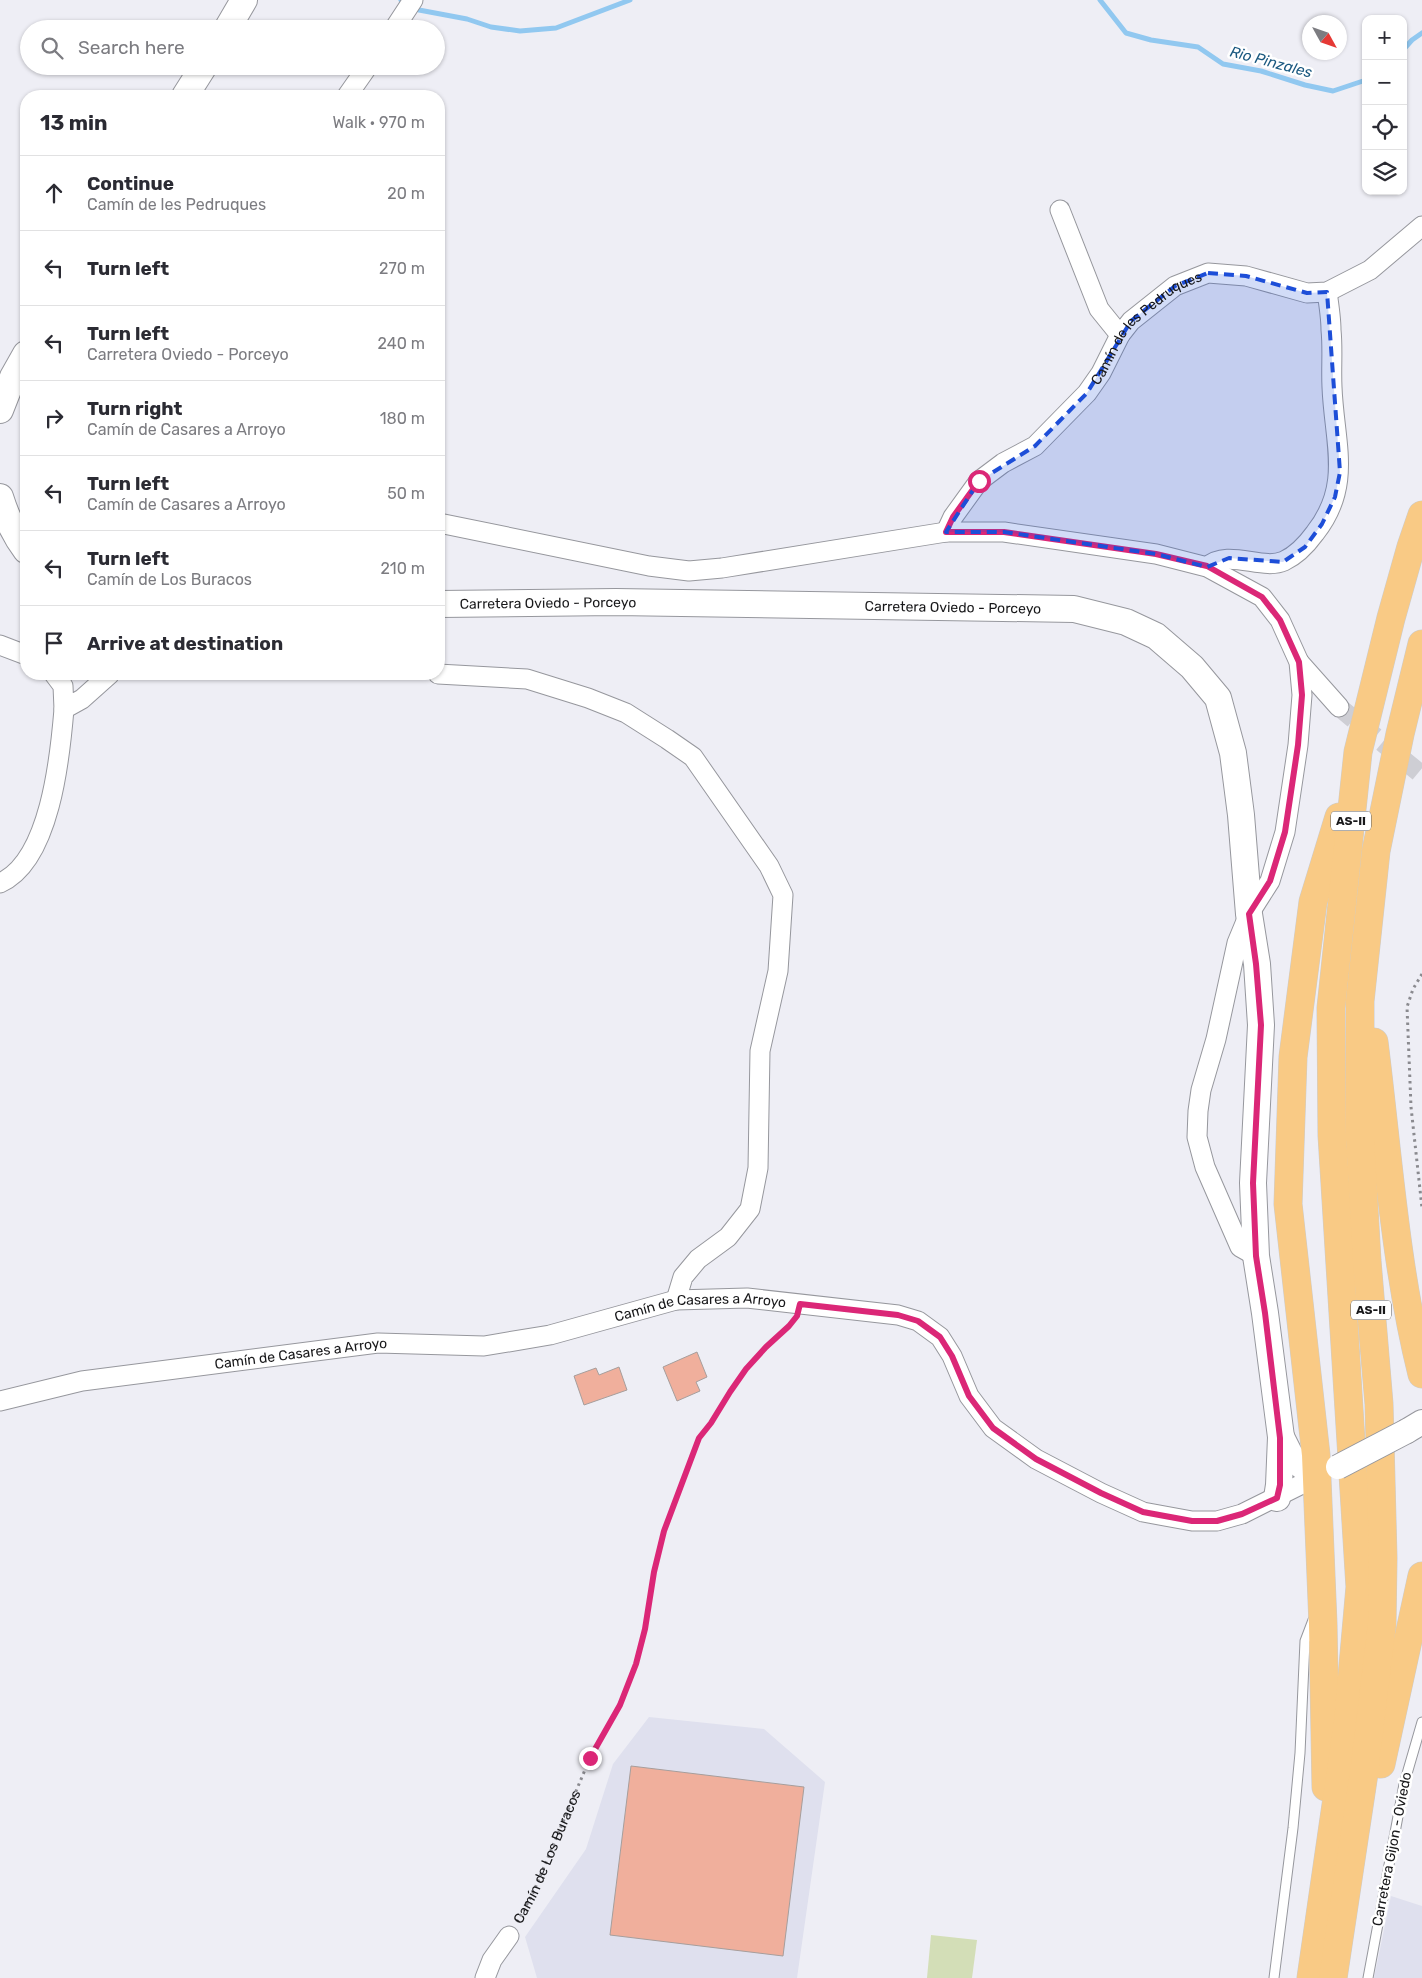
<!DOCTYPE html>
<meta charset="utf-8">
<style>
body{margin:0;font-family:Rubik,sans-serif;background:#f2f2f3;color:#2b2b33}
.controls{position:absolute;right:15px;top:15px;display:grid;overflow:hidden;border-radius:10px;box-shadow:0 1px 4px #0004}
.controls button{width:45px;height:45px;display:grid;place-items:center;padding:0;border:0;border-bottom:1px solid #e1e1e2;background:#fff;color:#2b2b33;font:25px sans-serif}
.compass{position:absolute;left:1302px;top:15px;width:45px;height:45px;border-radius:50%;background:#fff;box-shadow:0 1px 4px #0004;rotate:130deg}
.stop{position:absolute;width:15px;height:15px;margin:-11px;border:4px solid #db2777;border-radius:50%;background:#fff}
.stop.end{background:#db2777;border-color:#fff;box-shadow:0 1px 5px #0008}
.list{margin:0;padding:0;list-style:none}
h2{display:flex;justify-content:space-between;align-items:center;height:65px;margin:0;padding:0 20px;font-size:21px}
h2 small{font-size:16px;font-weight:400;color:#7c7c81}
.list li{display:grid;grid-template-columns:32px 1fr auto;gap:15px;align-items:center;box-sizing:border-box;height:75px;padding:0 20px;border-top:1px solid #e1e1e2}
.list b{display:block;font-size:19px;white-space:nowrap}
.list p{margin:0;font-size:16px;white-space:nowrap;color:#7c7c81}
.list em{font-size:16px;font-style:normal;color:#7c7c81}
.icon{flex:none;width:28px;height:28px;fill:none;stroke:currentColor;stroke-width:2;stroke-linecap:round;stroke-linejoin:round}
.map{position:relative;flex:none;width:1422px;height:1978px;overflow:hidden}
.search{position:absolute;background:#fff;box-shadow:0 1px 4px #0004;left:20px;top:20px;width:425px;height:55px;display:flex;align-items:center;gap:12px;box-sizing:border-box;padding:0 18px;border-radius:28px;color:#7c7c81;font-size:19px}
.panel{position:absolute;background:#fff;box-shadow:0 1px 4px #0004;left:20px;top:90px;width:425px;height:590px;border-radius:20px}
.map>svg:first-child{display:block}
</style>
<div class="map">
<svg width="1422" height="1978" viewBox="0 0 1422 1978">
<rect width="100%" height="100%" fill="#eeeef5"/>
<g fill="#dfe0ee">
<path d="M649,1717L764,1729L825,1782L797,1978H537L525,1937L586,1849L613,1764Z"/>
<path d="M1391,1896L1422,1906V1978H1374Z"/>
</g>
<path fill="#d3deb7" d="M931,1935L977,1940L972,1978H927Z"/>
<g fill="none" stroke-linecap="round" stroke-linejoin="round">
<g stroke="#91c8f0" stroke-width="5">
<path d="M401,0L419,10L467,19L491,27L520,31L556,28L630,0"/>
<path d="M1100,0L1126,33L1151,40L1198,47L1223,64L1261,71L1305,85L1333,91L1366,80"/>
<path d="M1403,50L1412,40L1422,33"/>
</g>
</g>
<g fill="#f0af9c" stroke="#a69e9c">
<path d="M697,1352L707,1377L696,1382L700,1391L677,1401L663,1367Z"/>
<path d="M619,1367L627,1390L584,1405L574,1376L596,1368L599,1375Z"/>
<path d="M631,1766L804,1787L783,1956L610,1935Z"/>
</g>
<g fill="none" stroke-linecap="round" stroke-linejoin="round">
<path stroke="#ceced4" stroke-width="19" stroke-dasharray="19 9" stroke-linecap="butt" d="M1339,707L1422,775"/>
<defs>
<g id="service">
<path d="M1274,1978L1293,1828L1300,1753L1305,1641L1313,1620"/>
<path d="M1368,1978L1404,1784L1422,1722"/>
</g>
<g id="minor">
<path d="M394,29L413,0"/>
<path d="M347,96L368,66"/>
<path d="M1060,210L1099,309L1120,335"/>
<path d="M439,523L649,566L689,571L722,568L946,532H1004L1156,554L1207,567L1262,597L1280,620L1299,662L1302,695L1298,745L1285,832L1270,881L1249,914L1237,943L1216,1039L1201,1090L1198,1111L1197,1137L1205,1167L1240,1247L1256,1256"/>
<path id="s2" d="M946,532L953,517L979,481L1003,463L1035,446L1087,393L1101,373L1120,335L1131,321L1175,286L1208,273L1246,276L1307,293L1327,292L1370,270L1422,226"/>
<path d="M1207,567C1228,548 1262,571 1284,561C1297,555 1307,544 1315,533C1353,485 1334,442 1332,387C1331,368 1333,349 1331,330C1331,318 1329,305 1327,292"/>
<path d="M0,645L26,655"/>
<path d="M1299,662L1339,707"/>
<path d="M54,674L63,686L64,709L82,699L110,674"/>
<path d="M438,674L527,679L588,698L626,713L667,739L693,757L769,866L783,895L778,971L760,1051L758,1168L750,1209L728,1237L698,1259L683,1277L676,1300"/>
<path d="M0,883C50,861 60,758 64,709"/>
<path id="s3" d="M0,1401L82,1381L378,1343L484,1346L550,1335L676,1300L747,1298L898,1315L918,1321L940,1337L952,1356L969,1396L993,1428L1036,1459L1101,1493L1143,1512L1192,1521H1217L1242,1514L1316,1477"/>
<path d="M485,1978L492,1960L509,1936"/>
</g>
<path id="tertiary" d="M1407,1431L1422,1422"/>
<g id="secondary">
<path d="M227,29L244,0"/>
<path d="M185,96L204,66"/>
<path d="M0,410L13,377L26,354"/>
<path d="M0,497C6,516 14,534 26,550"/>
<path id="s4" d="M439,604L616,602L1074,609L1126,622L1156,636L1192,667L1218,698L1233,753L1241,815L1249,914L1257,964L1261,1025L1253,1183L1256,1256L1265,1313L1281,1437L1279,1485L1277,1498"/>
<path d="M1281,1437L1291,1457L1316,1477"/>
</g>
<g id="motorway">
<path d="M1374,1042C1388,1153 1395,1266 1422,1374"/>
<path d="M1381,1764L1422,1576"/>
<path d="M1326,1787L1323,1624L1316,1455L1288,1204L1293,1057L1313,902L1339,817"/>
<path d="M1311,1978L1348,1722L1360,1587L1332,1135L1331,1008L1358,752L1391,618L1411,547L1422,515"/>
<path d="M1333,1978L1364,1773L1382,1624L1383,1558L1379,1404L1367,1261L1360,1139V1001L1376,851L1400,734L1422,644"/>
</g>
</defs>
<use href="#service" stroke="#96979d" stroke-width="11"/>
<use href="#minor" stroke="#96979d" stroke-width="21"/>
<use href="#tertiary" stroke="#96979d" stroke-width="26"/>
<use href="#secondary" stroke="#96979d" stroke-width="28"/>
<use href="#motorway" stroke="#cccccd" stroke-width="29"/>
<g stroke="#8a8a8f" stroke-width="3" stroke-dasharray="2.5 4" stroke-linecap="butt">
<path d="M1422,974L1413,989L1407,1007L1411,1107L1422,1208"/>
<path id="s1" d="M517,1922L533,1893L590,1758L619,1705L636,1664L645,1629L654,1571L664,1531L699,1438L711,1423L730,1392L746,1369L766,1347L795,1319"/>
</g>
<use href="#service" stroke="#fff" stroke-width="9"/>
<use href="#minor" stroke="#fff" stroke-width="19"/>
<use href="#tertiary" stroke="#fff" stroke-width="24"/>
<use href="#secondary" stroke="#fff" stroke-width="26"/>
<use href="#motorway" stroke="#f9ca85" stroke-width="28"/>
<defs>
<path id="tertiary-bridge" d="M1338,1467L1407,1431"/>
</defs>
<use href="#tertiary-bridge" stroke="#96979d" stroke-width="26" stroke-linecap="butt"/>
<use href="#tertiary-bridge" stroke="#fff" stroke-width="24"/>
</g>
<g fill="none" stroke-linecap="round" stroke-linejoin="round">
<path stroke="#db2777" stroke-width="6" d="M590,1758L620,1705L636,1664L645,1629L654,1572L664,1531L699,1438L711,1423L730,1392L746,1369L766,1347L789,1326L797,1316L800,1304L898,1315L918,1321L940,1337L952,1356L969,1396L993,1428L1036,1459L1101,1493L1143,1512L1192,1521H1217L1242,1514L1277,1498L1280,1485V1438L1265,1313L1256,1256L1253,1183L1261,1025L1256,964L1249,914L1270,881L1285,832L1298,745L1302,695L1299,662L1280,620L1262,597L1207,566L1156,554L1004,532H946L953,517L979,481"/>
</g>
<path fill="#1d4ed8" fill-opacity="0.2" stroke="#1d4ed8" stroke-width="4" stroke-dasharray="10 6" stroke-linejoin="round" d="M1208,273L1246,276L1307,293L1327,292L1340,472L1335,497L1322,524L1305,547L1283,562L1229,558L1207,567L1156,554L1004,532H946L979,481L1035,446L1087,393L1131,321L1175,286Z"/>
<g text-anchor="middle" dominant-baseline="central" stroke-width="5" stroke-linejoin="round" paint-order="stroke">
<g fill="#fff" stroke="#5d5d5f" stroke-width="1">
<rect x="1331" y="811.5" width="40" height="19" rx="4"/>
<rect x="1351" y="1300.5" width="40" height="19" rx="4"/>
</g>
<g font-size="12" font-weight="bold" fill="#18181a">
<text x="1351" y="821">AS-II</text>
<text x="1371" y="1310">AS-II</text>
</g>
<g font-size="14" fill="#18181a" stroke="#fff">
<text stroke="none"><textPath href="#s2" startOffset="292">Camín de les Pedruques</textPath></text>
<text stroke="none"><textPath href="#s4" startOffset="109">Carretera Oviedo - Porceyo</textPath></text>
<text stroke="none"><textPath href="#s4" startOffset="514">Carretera Oviedo - Porceyo</textPath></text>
<text stroke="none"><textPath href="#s3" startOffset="710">Camín de Casares a Arroyo</textPath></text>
<text stroke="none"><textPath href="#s3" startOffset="305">Camín de Casares a Arroyo</textPath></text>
<text transform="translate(1392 1849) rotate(-79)">Carretera Gijon - Oviedo</text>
<text stroke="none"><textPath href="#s1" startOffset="72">Camín de Los Buracos</textPath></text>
</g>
<g font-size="15" font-style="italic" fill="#1b5980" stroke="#fff">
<text transform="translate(1271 62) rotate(15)">Rio Pinzales</text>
</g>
</g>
</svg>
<div class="controls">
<button>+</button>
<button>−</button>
<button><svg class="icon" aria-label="locate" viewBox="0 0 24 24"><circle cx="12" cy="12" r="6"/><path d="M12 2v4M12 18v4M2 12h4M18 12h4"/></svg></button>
<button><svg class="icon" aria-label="layers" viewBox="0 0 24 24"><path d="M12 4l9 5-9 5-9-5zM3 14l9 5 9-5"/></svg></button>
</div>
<svg class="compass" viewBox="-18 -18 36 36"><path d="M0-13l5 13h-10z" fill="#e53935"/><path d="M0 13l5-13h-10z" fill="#7c7c81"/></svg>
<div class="stop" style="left:979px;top:481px"></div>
<div class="stop end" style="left:590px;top:1758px"></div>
<div class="search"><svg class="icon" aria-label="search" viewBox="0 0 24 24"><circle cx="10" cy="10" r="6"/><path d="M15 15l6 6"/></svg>Search here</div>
<section class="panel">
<h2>13 min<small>Walk · 970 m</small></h2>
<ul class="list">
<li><svg class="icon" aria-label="ahead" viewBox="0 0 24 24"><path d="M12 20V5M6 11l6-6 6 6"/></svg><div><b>Continue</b><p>Camín de les Pedruques</p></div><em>20 m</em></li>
<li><svg class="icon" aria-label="left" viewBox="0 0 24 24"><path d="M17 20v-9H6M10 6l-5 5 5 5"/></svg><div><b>Turn left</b></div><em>270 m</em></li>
<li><svg class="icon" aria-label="left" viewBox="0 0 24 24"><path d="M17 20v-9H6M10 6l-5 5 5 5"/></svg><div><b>Turn left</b><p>Carretera Oviedo - Porceyo</p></div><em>240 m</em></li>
<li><svg class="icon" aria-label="right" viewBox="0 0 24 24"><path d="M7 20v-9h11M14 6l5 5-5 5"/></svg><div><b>Turn right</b><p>Camín de Casares a Arroyo</p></div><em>180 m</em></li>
<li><svg class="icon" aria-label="left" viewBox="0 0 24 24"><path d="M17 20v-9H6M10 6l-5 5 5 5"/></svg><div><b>Turn left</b><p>Camín de Casares a Arroyo</p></div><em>50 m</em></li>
<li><svg class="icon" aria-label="left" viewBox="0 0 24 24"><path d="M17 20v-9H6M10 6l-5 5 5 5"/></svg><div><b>Turn left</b><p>Camín de Los Buracos</p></div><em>210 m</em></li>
<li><svg class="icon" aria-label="arrive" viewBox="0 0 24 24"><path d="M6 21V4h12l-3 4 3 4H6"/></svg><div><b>Arrive at destination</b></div></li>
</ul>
</section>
</div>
